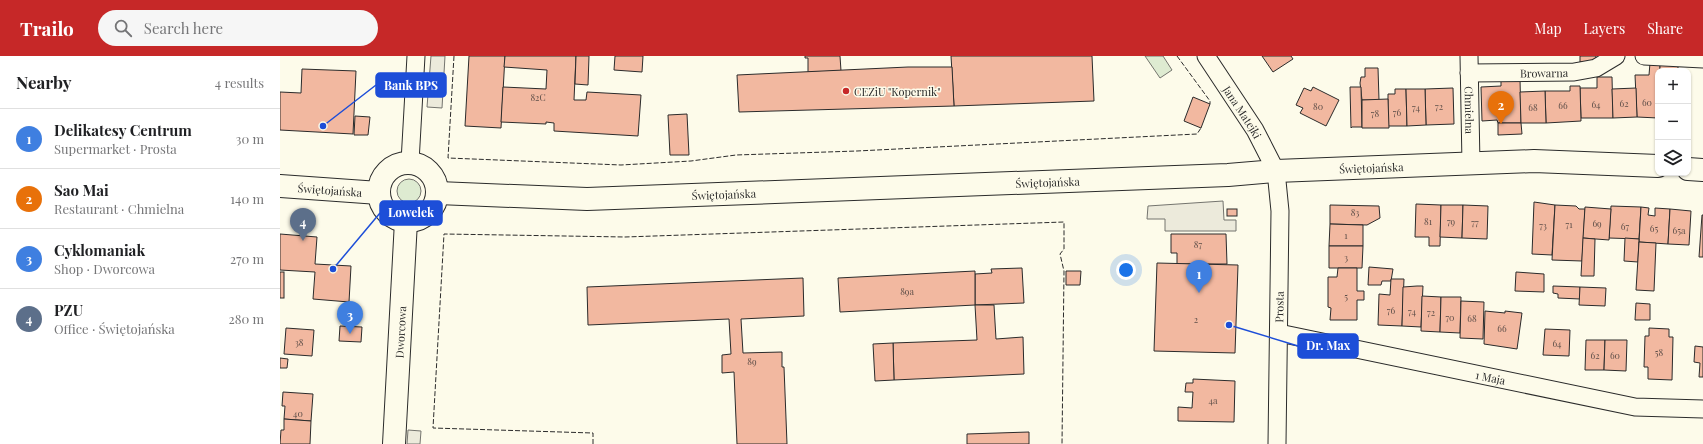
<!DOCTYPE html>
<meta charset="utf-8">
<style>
body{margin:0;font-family:"Playfair Display",serif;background:#f6f6f6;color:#202124}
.controls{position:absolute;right:12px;top:12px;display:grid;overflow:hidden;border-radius:8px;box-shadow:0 1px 3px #0004}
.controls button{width:36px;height:36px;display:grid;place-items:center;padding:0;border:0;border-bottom:1px solid #e0e0e0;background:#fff;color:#202124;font:20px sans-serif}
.you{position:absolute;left:846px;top:214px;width:14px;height:14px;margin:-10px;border:3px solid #fff;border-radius:50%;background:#1a73e8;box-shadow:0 0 0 6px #1a73e833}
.badge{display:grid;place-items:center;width:26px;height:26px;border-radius:50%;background:#c62828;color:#fff;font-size:13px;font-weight:700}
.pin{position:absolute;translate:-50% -33px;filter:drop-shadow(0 1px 2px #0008)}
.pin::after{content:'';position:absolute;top:21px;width:14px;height:12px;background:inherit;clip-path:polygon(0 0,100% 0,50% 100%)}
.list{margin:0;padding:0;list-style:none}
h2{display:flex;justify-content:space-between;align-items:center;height:52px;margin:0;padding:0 16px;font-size:17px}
h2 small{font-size:13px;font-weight:400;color:#757577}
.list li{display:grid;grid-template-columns:26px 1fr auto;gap:12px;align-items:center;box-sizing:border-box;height:60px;padding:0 16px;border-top:1px solid #e0e0e0}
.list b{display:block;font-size:15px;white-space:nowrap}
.list p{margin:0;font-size:13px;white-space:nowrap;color:#757577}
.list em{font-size:13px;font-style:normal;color:#757577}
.icon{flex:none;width:22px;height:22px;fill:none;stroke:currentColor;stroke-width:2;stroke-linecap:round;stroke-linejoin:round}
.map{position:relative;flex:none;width:1423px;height:388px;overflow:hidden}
header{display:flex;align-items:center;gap:24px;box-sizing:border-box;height:56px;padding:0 20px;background:#c62828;color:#fff}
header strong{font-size:19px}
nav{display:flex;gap:22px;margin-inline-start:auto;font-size:14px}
.search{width:280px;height:36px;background:#f6f6f6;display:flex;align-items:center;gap:10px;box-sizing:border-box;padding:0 14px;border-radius:22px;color:#757577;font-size:15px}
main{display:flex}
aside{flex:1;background:#fff}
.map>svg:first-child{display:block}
</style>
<header>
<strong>Trailo</strong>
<div class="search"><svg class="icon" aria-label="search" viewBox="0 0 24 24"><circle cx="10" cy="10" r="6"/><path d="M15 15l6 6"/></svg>Search here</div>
<nav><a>Map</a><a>Layers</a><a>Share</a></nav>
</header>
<main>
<aside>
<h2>Nearby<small>4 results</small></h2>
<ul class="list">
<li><span class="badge" style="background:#3f7fe0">1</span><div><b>Delikatesy Centrum</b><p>Supermarket · Prosta</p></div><em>30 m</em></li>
<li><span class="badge" style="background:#e8710a">2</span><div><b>Sao Mai</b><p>Restaurant · Chmielna</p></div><em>140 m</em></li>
<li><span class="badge" style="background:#3f7fe0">3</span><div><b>Cyklomaniak</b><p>Shop · Dworcowa</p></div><em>270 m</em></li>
<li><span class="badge" style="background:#5c6f8a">4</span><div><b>PZU</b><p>Office · Świętojańska</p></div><em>280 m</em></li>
</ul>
</aside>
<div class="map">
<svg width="1423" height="388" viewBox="0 0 1423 388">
<rect width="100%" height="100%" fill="#fdfbea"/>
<g fill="#deebd1" stroke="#74746e">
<path d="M865,0H883L892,14L880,22Z"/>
<circle cx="129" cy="135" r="12"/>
</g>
<g fill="#eceadb" stroke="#74746e">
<path d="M151,0H165L162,52L147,51Z"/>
<path d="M943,145L944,164H956V175H885V163H867L868,150Z"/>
<path d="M128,374L141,375L140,388H127Z"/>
</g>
<g fill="#f2b8a0" stroke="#2b2b2b">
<path d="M189,0H225L221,72L185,70Z"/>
<path d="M225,0H296L294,44H306L307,36L361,39L358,80L274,75V67L266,66V68L221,66L223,31L266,33L267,14L224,11Z"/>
<path d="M296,0H309L308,29L295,28Z"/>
<path d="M335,0H363L362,16L334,14Z"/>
<path d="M525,0H560L561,15L528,16V2H525Z"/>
<path d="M671,0H812L814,45L674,50Z"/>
<path d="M982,0H1011L1013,3L993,16Z"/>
<path d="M1300,0H1316V7L1300,6Z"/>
<path d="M1370,7L1380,8V15H1378V62L1357,61L1355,19H1369Z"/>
<rect x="1380" y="8" width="18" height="7"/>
<path d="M628,11H672L674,50L459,56L457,19Z"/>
<path d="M1085,12H1098L1099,44H1082L1080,27L1081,21H1085Z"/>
<path d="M22,13L76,15L73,78L0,74V36L21,37Z"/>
<path d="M1317,21H1332L1333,62H1301L1300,32H1317Z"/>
<path d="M1240,23L1241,67H1218L1217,64L1202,65L1201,31L1221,30V24Z"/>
<path d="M1290,30H1300L1301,65L1266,67L1265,35H1290Z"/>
<path d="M1033,31L1059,44L1046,70L1020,57L1023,52L1016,49L1024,32L1031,35Z"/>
<path d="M1070,31H1081L1082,71H1072L1071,72Z"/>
<path d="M1173,32L1174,68L1146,69L1145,33Z"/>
<path d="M1356,32L1357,61L1333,62L1332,33Z"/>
<path d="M1115,33H1126L1127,70H1108V38H1115Z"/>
<path d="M1126,33H1145L1146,69L1127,70Z"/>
<path d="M1265,35L1266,67H1241L1240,36Z"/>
<path d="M913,41L930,48L921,72L904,65Z"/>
<path d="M1108,43L1109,72H1082V44Z"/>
<path d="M407,58L409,99H390L388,59Z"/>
<path d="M75,60L90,61L88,79H74Z"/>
<path d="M1218,67H1241L1242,78L1218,79Z"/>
<path d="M1254,146L1275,149L1272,199L1252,198Z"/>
<path d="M1136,148L1161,149L1160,190H1149V181H1135Z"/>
<path d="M1050,149L1099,150L1100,162L1087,169L1050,168Z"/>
<path d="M1161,149H1183L1182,182L1160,181Z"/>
<path d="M1183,149L1208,150L1207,183L1182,182Z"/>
<path d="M1275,149L1296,150L1299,153H1305L1302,205L1272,204Z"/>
<path d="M1331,150L1361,151L1359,183L1329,182Z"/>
<path d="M1305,151L1331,153L1329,184L1303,182Z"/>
<path d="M1361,151L1369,152L1368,159L1375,160V152L1390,153L1388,188L1359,186Z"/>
<rect x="947" y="153" width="10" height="7"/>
<path d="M1390,153L1411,155L1409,189L1388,188Z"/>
<path d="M1422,159H1423V201H1419Z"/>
<path d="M1050,168L1083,169V190H1049Z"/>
<path d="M0,178L37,181L35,208L71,210L69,246L33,243L35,216L0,214Z"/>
<path d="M891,178H946L947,208H897V197H891Z"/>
<path d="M1303,182L1315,183L1314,220H1301Z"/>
<path d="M1345,182L1359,183L1358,206L1344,205Z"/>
<path d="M1359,186L1376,187L1374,235L1356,234Z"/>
<path d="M1049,190H1083L1082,212H1049Z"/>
<path d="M877,207L958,209L955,297L874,295Z"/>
<path d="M1089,211L1113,213L1111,225H1102L1101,229H1088Z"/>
<path d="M742,212L744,247L695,249V218L712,217L711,213Z"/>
<path d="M1058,212H1077V235H1084V244H1077V264H1050L1051,252L1048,251V221H1057Z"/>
<path d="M695,215V249L560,256L558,222Z"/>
<path d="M786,215H801L800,229H786Z"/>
<rect x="0" y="216" width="4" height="26"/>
<path d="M1236,216L1264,218V236L1235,235Z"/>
<path d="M523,222L524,260L461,263L463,297L502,296V311H504L507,388H457L454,316L442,317V299L451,298L449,263L308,269L307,231Z"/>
<path d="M1111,223H1124L1122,270L1098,269L1099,238L1110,239Z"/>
<path d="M1137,230H1143L1141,271L1122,270L1123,231Z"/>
<path d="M1273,230L1300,231V243L1278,242V238L1273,237Z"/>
<path d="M1300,231L1326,232L1325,250L1299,249Z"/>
<path d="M1142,240L1161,241L1160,276L1141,275Z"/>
<path d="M1161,241H1181L1180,277L1160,276Z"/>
<path d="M1181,245L1204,246L1203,283L1180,282Z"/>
<path d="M1356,247L1370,248V264H1355Z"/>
<path d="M695,249H714L716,283L743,281L744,318L614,324L613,287L697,284Z"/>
<path d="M1205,255L1225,257V255L1242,257L1237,293L1204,288Z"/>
<path d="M60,270L82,271L81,286L59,285Z"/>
<path d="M6,272L34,274L32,300L4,298Z"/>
<path d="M1369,272L1389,273V281H1393L1392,324L1368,323V311H1364L1365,280H1369Z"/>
<path d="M1265,273L1290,274L1289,300L1263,299Z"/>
<path d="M1306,284H1325L1324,314H1305Z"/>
<path d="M1325,284H1347L1346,315L1324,314Z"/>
<path d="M613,287L614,324L595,325L593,288Z"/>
<path d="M1415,290L1423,291V321H1419L1420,307L1414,306Z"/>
<path d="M0,302L8,303L7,312H0Z"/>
<path d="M913,323L955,325L954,366L898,365V351L912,352L913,336H905L906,327H913Z"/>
<path d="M3,336L33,338L31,365L4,363L5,350H2Z"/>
<path d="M4,363L31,365L30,388H0L1,374H4Z"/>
<path d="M749,376V388H687V378Z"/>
</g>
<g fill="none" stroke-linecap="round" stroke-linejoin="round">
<defs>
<g id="street">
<path id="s1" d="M926,0L975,74L996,115L1000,155L997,388"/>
<path id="s2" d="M1189,0L1191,108"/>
<path d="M1364,0L1423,3"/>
<path id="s3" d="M1189,17L1294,16L1316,12L1336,0"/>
<path d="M130,106L136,0"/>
<path id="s4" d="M999,277L1355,351L1423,353"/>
</g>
<g id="secondary">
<circle cx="128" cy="136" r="29"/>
<path d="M1408,113L1423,114"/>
<path id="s5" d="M0,130L99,137"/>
<path id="s6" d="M158,137L307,143L948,119L996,115L1254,105L1378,110"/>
<path id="s7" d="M114,388L126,165"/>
</g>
</defs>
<use href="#street" stroke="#2b2b2b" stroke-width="19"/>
<use href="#secondary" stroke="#2b2b2b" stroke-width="24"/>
<use href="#street" stroke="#fdfbea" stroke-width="17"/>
<use href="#secondary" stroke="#fdfbea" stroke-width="22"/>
<g stroke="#2b2b2b" stroke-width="1" stroke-dasharray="5 2" stroke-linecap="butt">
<path d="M174,0L168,102L341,109L411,105L456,99L577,95L917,78L921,72"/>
<path d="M897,0L930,45V48"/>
<path d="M313,388V377L153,372L164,178L345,181L784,166V193L780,198L784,215L782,388"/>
</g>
</g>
<circle fill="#c62828" stroke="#fdfbea" stroke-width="1.5" cx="566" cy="35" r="4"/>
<g text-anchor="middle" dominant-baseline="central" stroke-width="3" stroke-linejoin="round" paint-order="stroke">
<g font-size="9" fill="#5d4e48">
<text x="258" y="41">82C</text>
<text x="1367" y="46">60</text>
<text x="1344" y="47">62</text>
<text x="1316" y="48">64</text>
<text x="1283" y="49">66</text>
<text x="1038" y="50">80</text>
<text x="1159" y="50">72</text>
<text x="1136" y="51">74</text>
<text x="1253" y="51">68</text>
<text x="1117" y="56">76</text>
<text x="1095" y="57">78</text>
<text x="1075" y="156">83</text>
<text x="1148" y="165">81</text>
<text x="1171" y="165">79</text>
<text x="1195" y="166">77</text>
<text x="1317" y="167">69</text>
<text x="1289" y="168">71</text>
<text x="1263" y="169">73</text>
<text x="1345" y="170">67</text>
<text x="1374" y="172">65</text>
<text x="1399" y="174">65a</text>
<text x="1066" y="179">1</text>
<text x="918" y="188">87</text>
<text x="1066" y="201">3</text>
<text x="627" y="235">89a</text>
<text x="1066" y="240">5</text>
<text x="1111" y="254">76</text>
<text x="1132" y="255">74</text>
<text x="1151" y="256">72</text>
<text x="1170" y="261">70</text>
<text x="1192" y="262">68</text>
<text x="916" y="263">2</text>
<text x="1222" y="272">66</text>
<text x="19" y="286">38</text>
<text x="1277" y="287">64</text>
<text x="1379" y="296">58</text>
<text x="1315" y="299">62</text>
<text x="1335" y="299">60</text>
<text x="472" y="305">89</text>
<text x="933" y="344">4a</text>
<text x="18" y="357">40</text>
</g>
<g font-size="11" fill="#2b2b2b" stroke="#fdfbea">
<text stroke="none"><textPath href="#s3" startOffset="75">Browarna</textPath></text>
<text stroke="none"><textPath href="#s2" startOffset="54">Chmielna</textPath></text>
<text stroke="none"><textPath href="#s1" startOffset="67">Jana Matejki</textPath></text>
<text stroke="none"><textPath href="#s6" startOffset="934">Świętojańska</textPath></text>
<text stroke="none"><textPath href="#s6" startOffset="610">Świętojańska</textPath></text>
<text stroke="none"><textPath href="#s5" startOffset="50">Świętojańska</textPath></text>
<text stroke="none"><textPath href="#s6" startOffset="286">Świętojańska</textPath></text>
<text transform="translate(999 251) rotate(-89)">Prosta</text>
<text stroke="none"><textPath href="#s7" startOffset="112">Dworcowa</textPath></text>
<text stroke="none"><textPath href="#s4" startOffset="216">1 Maja</textPath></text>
</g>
<g font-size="11" fill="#2b2b2b" stroke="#fdfbea" text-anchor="start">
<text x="574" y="35">CEZiU "Kopernik"</text>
</g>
</g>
<path fill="none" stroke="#1d4ed8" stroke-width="1.5" d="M43 70L96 29M53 213L100 157M949 269L1018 290"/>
<g fill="#1d4ed8" stroke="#fdfbea" stroke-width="1.5">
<circle cx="43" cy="70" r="4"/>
<circle cx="53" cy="213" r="4"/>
<circle cx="949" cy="269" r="4"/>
</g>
<g fill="#1d4ed8" stroke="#1d4ed8" stroke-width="1.5">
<rect x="96" y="17" width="70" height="24" rx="4"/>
<rect x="100" y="145" width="62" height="24" rx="4"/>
<rect x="1018" y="278" width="60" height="24" rx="4"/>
</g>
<g font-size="12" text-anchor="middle" font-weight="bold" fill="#fff">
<text x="131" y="34">Bank BPS</text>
<text x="131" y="161">Lowelek</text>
<text x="1048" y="294">Dr. Max</text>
</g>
</svg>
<div class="controls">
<button>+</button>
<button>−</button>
<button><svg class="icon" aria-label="layers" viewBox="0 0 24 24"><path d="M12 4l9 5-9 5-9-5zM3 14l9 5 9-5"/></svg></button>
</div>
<div class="you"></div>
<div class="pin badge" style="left:919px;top:237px;background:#3f7fe0">1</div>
<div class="pin badge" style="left:1221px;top:68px;background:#e8710a">2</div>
<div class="pin badge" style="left:70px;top:278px;background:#3f7fe0">3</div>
<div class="pin badge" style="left:23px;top:185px;background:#5c6f8a">4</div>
</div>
</main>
